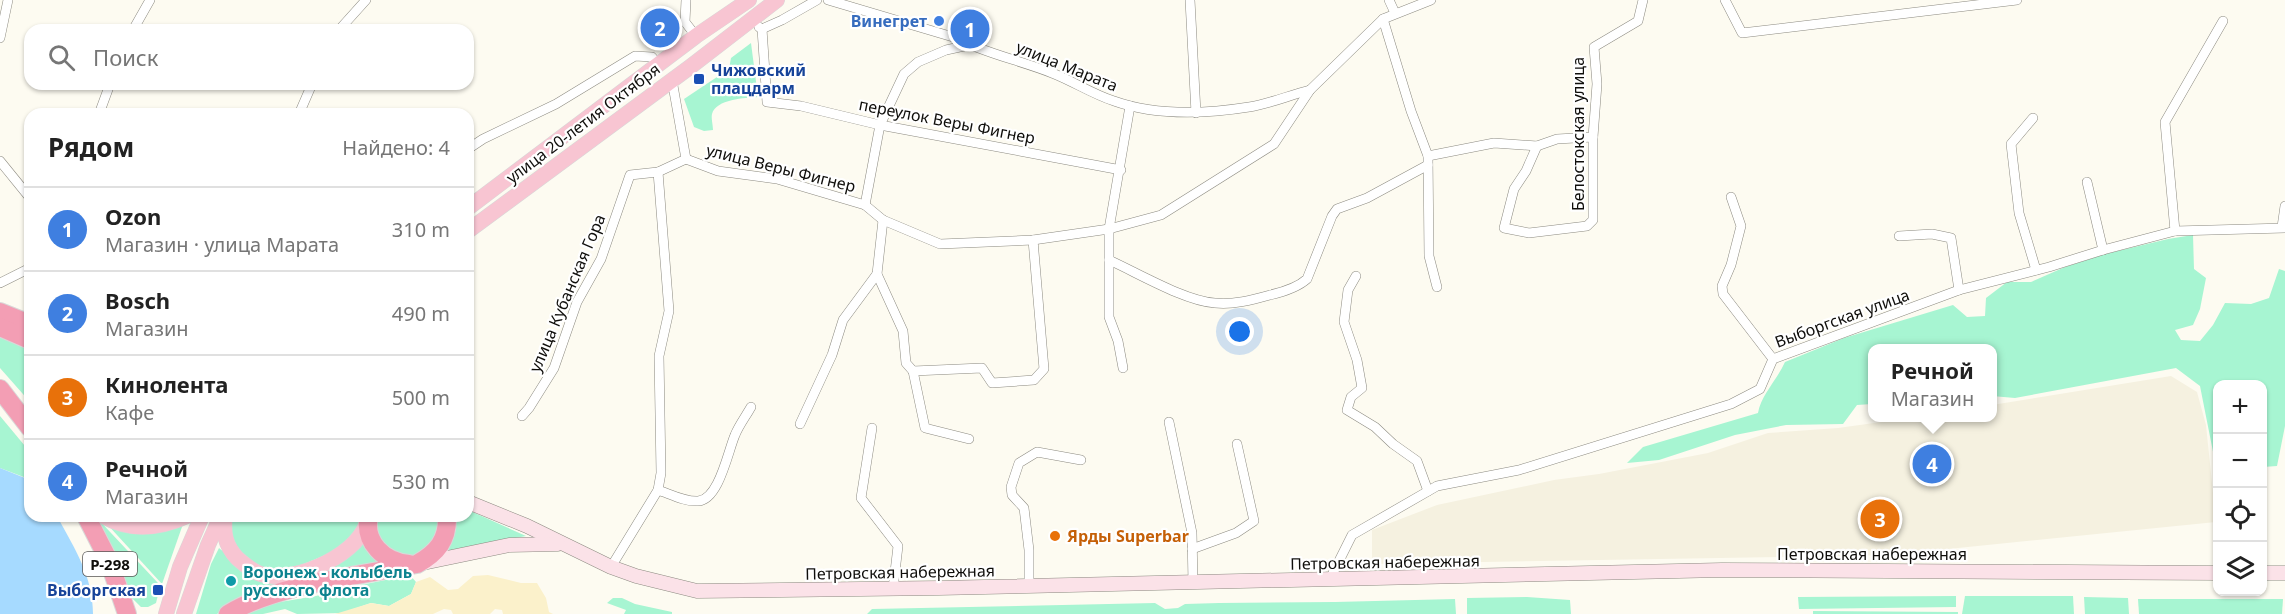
<!DOCTYPE html>
<html lang="ru">
<meta charset="utf-8">
<style>
body{margin:0;font-family:"Noto Sans",sans-serif;background:#f2f2f2;color:#222}
.controls{position:absolute;right:18px;bottom:18px;display:grid;overflow:hidden;border-radius:12px;box-shadow:0 2px 4px #0004}
.controls button{width:54px;height:54px;display:grid;place-items:center;padding:0;border:0;border-bottom:2px solid #e0e0e0;background:#fff;color:#222;font:30px sans-serif}
.you{position:absolute;left:1240px;top:332px;width:21px;height:21px;margin:-15px;border:4px solid #fff;border-radius:50%;background:#1a73e8;box-shadow:0 0 0 9px #1a73e833}
.badge{display:grid;place-items:center;width:39px;height:39px;border-radius:50%;background:#635724;color:#fff;font-size:20px;font-weight:700}
.pin{position:absolute;translate:-50% -50%;border:3px solid #fff;box-shadow:0 2px 6px #0006}
.popup{position:absolute;left:1868px;top:344px;width:129px;height:78px;box-sizing:border-box;display:grid;place-content:center;border-radius:12px;background:#fff;filter:drop-shadow(0 2px 4px #0005);font-size:20px;white-space:nowrap;color:#767676}
.popup b{font-size:22px;color:#222}
.popup::after{content:'';position:absolute;left:50%;top:100%;margin-left:-12px;border:12px solid transparent;border-top-color:#fff}
.list{margin:0;padding:0;list-style:none}
h2{display:flex;justify-content:space-between;align-items:center;height:78px;margin:0;padding:0 24px;font-size:26px}
h2 small{font-size:20px;font-weight:400;color:#767676}
.list li{display:grid;grid-template-columns:39px 1fr auto;gap:18px;align-items:center;box-sizing:border-box;height:84px;padding:0 24px;border-top:2px solid #e0e0e0}
.list b{display:block;font-size:22px;white-space:nowrap}
.list p{margin:0;font-size:20px;white-space:nowrap;color:#767676}
.list em{font-size:20px;font-style:normal;color:#767676}
.icon{flex:none;width:33px;height:33px;fill:none;stroke:currentColor;stroke-width:2;stroke-linecap:round;stroke-linejoin:round}
.map{position:relative;flex:none;width:2285px;height:614px;overflow:hidden}
.search{position:absolute;background:#fff;box-shadow:0 2px 4px #0004;left:24px;top:24px;width:450px;height:66px;display:flex;align-items:center;gap:15px;box-sizing:border-box;padding:0 21px;border-radius:18px;color:#767676;font-size:22px}
.panel{position:absolute;background:#fff;box-shadow:0 2px 4px #0004;left:24px;top:108px;width:450px;height:414px;border-radius:18px}
.map>svg:first-child{display:block}
</style>
<div class="map">
<svg width="2285" height="614" viewBox="0 0 2285 614">
<rect width="100%" height="100%" fill="#fdfbf1"/>
<path fill="#f5f1e0" d="M2171,376L2197,392L2206,425L2216,522L1889,555L1372,564V530L1437,505L1554,480L1599,474L1708,453L1768,433L1838,428L1910,418H1992V405Z"/>
<g fill="#a7f5d2">
<path d="M751,43L758,97C745,98 716,99 712,114C711,118 713,125 713,130L704,131L694,127L684,99L729,69L731,58Z"/>
<path d="M2193,235L2194,269L2206,278L2200,309L2193,325L2175,330L2181,340L2200,341L2213,325L2225,303L2251,304L2269,298L2279,269L2285,271V426L2277,466L2263,467L2262,384H2218L2217,472L2200,386L2176,368L2015,398L1992,396V348H1872V404L1857,405L1843,424L1786,425L1735,435L1659,460L1627,463L1643,447L1758,413C1761,395 1777,380 1785,362L1844,338L1953,305L1967,317L1985,316L1986,298L2007,282H2031L2065,267L2105,254L2168,239Z"/>
<path d="M0,333L30,345V402L0,368Z"/>
<path d="M0,416L30,452L29,479L0,468Z"/>
<path d="M468,510L526,536L448,551L456,529L455,516H468Z"/>
<path d="M234,516H362L360,526L345,547L289,570L260,568L237,550L229,526Z"/>
<path d="M374,516H438C441,539 431,545 413,557L388,551L373,528Z"/>
<path d="M96,517L158,583L155,594L158,595L156,603L148,607H141L131,597L117,559Z"/>
<path d="M106,523L183,524L162,584Z"/>
<path d="M362,542L370,555L383,565L225,608L217,614H196L211,564L219,548L252,576L344,560Z"/>
<path d="M410,575L416,582L411,594L389,606L371,603L342,613L297,614L285,609L263,614H248L250,611L268,604L316,596L334,591L342,594L351,587Z"/>
<path d="M1956,596V607L1799,609L1798,597Z"/>
<path d="M1965,596H2073L2074,614H1962Z"/>
<path d="M1527,597L1570,600L1571,614H1467V598Z"/>
<path d="M2084,597L2128,598L2129,614H2085Z"/>
<path d="M613,598H622L635,604L672,612V614H624L626,610L607,603Z"/>
<path d="M1455,599L1456,614H867L872,609L1155,603L1165,609L1178,608L1185,604L1219,603L1335,602Z"/>
<path d="M2138,599H2283L2282,614H2139Z"/>
<path d="M1813,611L1958,612V614H1813Z"/>
</g>
<path fill="#fbf1cb" d="M488,575L521,583H537L546,598L549,612L553,614H503L502,610L495,609L490,614H453L451,610L444,609L433,614H335L371,603L389,606L411,594L416,582L430,577L448,590L458,589L473,576Z"/>
<path fill="#a6daff" d="M0,468L30,480V516L58,518C75,549 93,577 93,614H0Z"/>
<g fill="none" stroke-linecap="round" stroke-linejoin="round">
<defs>
<g id="street">
<path d="M686,0L685,22L696,36"/>
<path d="M828,0L953,37C984,53 1019,60 1052,73C1073,81 1092,94 1114,101C1156,116 1205,114 1249,107C1269,104 1290,95 1310,90"/>
<path d="M1190,0L1196,113"/>
<path d="M1389,0L1395,13"/>
<path d="M1725,0L1742,33L2017,0"/>
<path d="M1383,19L1411,111L1428,156L1429,256L1437,287"/>
<path d="M759,27L762,29L782,20L817,0"/>
<path d="M762,29L767,102L801,106L880,125L1121,170"/>
<path d="M133,30L150,0"/>
<path d="M339,30L366,0"/>
<path d="M0,38L8,0"/>
<path d="M672,80L686,159"/>
<path d="M99,114L110,84"/>
<path d="M299,114L312,84"/>
<path d="M2033,118L2011,144L2019,213L2036,270"/>
<path d="M1537,146L1526,171L1514,189L1504,228L1529,233L1587,226L1593,220V137L1597,84L1594,47L1638,21L1643,0"/>
<path d="M468,149L483,139L556,104L635,56L652,57L658,65"/>
<path d="M1428,156L1494,143L1537,146L1557,139L1593,137"/>
<path d="M686,159L718,171L777,179L865,205L883,220L940,244L1033,240L1109,229L1161,215L1274,144L1310,90L1383,19L1431,0"/>
<path d="M0,161L30,198"/>
<path d="M2087,182L2103,250"/>
<path d="M1731,197L1741,226L1731,265L1722,286L1723,294L1773,359"/>
<path d="M865,205L880,125L904,74L918,62L946,50L969,45"/>
<path d="M883,220L877,274L903,331L906,363L913,371L925,428L969,439"/>
<path d="M2282,227L2285,206"/>
<path d="M2175,231L2165,122L2223,21"/>
<path d="M1899,236L1932,234L1951,238L1959,290"/>
<path d="M1109,260C1138,273 1185,301 1215,303C1233,305 1252,300 1270,295C1283,292 1297,288 1307,279L1332,216L1337,209L1367,198L1428,165"/>
<path d="M1356,276L1348,290L1344,322L1357,360L1362,388L1351,397L1347,410L1375,427L1393,444L1417,461L1428,491"/>
<path d="M0,283L30,268"/>
<path d="M1123,368L1118,341L1109,317V229L1130,106"/>
<path d="M913,371L982,368L992,383L1034,380L1044,369L1033,240"/>
<path d="M522,416L529,408L554,368L577,302L601,259L630,175L658,172L686,159"/>
<path d="M1169,422L1192,533L1193,583"/>
<path d="M800,424L832,355L843,320L877,274"/>
<path d="M872,428L861,498L898,546L893,589"/>
<path d="M658,490C670,494 685,502 698,501C719,500 728,451 735,435C739,425 746,416 751,407"/>
<path d="M1192,549L1236,533L1254,521L1237,444"/>
<path d="M611,567L658,490L661,473L659,356L669,311L658,172"/>
<path d="M1330,579L1352,535L1437,486L1519,470L1731,404L1760,389L1773,359L1959,290L2049,267L2103,250L2175,231L2285,228"/>
<path d="M1029,586V550L1024,508L1012,495L1011,487L1019,463L1037,452L1081,460"/>
</g>
<g id="secondary">
<path d="M468,502L527,526L611,567L636,576L697,591L939,588L1722,570L2218,573"/>
<path d="M423,563L509,545L558,544"/>
<path d="M2262,573H2285"/>
</g>
<g id="primary">
<path d="M468,208L696,36L749,0"/>
<path d="M468,231L690,67L777,0"/>
<path d="M103,516C131,532 159,529 187,516"/>
<path d="M225,516C223,533 225,545 237,558C245,565 254,573 264,575C296,583 364,553 368,517"/>
<path d="M166,614L180,567L202,516"/>
<path d="M184,614L208,545L221,516"/>
</g>
<g id="highway">
<path d="M0,312L30,324"/>
<path d="M0,327L30,340"/>
<path d="M0,389L30,428"/>
<path d="M86,516L109,561L127,614"/>
<path d="M369,516C363,542 384,562 409,564"/>
<path d="M228,614C274,585 362,575 417,564C437,553 448,540 447,516"/>
</g>
</defs>
<use href="#street" stroke="#8c8a81" stroke-width="10"/>
<use href="#secondary" stroke="#8c8a81" stroke-width="15"/>
<use href="#primary" stroke="#d9d8d8" stroke-width="16"/>
<use href="#highway" stroke="#d9d8d8" stroke-width="20"/>
<use href="#street" stroke="#fff" stroke-width="9"/>
<use href="#secondary" stroke="#fbe2e8" stroke-width="14"/>
<use href="#primary" stroke="#f8c5d2" stroke-width="15"/>
<use href="#highway" stroke="#f39eb4" stroke-width="18"/>
</g>
<circle fill="#3f7fe0" stroke="#fff" stroke-width="2" cx="939" cy="21" r="6"/>
<g fill="#1a4fb4" stroke="#fff" stroke-width="2">
<rect x="693" y="73" width="12" height="12" rx="3"/>
<rect x="152" y="584" width="12" height="12" rx="3"/>
</g>
<circle fill="#e8710a" stroke="#fff" stroke-width="2" cx="1055" cy="536" r="6"/>
<circle fill="#0f9aa8" stroke="#fff" stroke-width="2" cx="231" cy="581" r="6"/>
<g text-anchor="middle" dominant-baseline="central" stroke-width="4.5" stroke-linejoin="round" paint-order="stroke">
<rect fill="#fff" stroke="#575654" stroke-width="1.5" x="83" y="552" width="54" height="24" rx="4.5"/>
<g font-size="15" font-weight="bold" fill="#0f0e0b">
<text x="110" y="564">Р-298</text>
</g>
<g font-size="16" font-weight="bold" fill="#366cbe" stroke="#fff" text-anchor="end">
<text x="927" y="21">Винегрет</text>
</g>
<g font-size="16" fill="#0f0e0b" stroke="#fff">
<text transform="translate(1067 66) rotate(22)">улица Марата</text>
<text transform="translate(947 121) rotate(11)">переулок Веры Фигнер</text>
<text transform="translate(583 123) rotate(-37)">улица 20-летия Октября</text>
<text transform="translate(1578 134) rotate(-90)">Белостокская улица</text>
<text transform="translate(781 168) rotate(14)">улица Веры Фигнер</text>
<text transform="translate(567 293) rotate(-67)">улица Кубанская Гора</text>
<text transform="translate(1842 318) rotate(-20)">Выборгская улица</text>
<text x="1872" y="554">Петровская набережная</text>
<text transform="translate(1385 562) rotate(-1)">Петровская набережная</text>
<text transform="translate(900 572) rotate(-1)">Петровская набережная</text>
</g>
<g font-size="16" font-weight="bold" fill="#164399" stroke="#fff" text-anchor="start">
<text x="711" y="70">Чижовский<tspan x="711" dy="18">плацдарм</tspan></text>
<text x="146" y="590" text-anchor="end">Выборгская</text>
</g>
<g font-size="16" font-weight="bold" fill="#c56008" stroke="#fff" text-anchor="start">
<text x="1067" y="536">Ярды Superbar</text>
</g>
<g font-size="16" font-weight="bold" fill="#0d838f" stroke="#fff" text-anchor="start">
<text x="243" y="572">Воронеж - колыбель<tspan x="243" dy="18">русского флота</tspan></text>
</g>
</g>
</svg>
<div class="controls">
<button>+</button>
<button>−</button>
<button><svg class="icon" aria-label="locate" viewBox="0 0 24 24"><circle cx="12" cy="12" r="6"/><path d="M12 2v4M12 18v4M2 12h4M18 12h4"/></svg></button>
<button><svg class="icon" aria-label="layers" viewBox="0 0 24 24"><path d="M12 4l9 5-9 5-9-5zM3 14l9 5 9-5"/></svg></button>
</div>
<div class="you"></div>
<div class="pin badge" style="left:970px;top:29px;background:#3f7fe0">1</div>
<div class="pin badge" style="left:660px;top:28px;background:#3f7fe0">2</div>
<div class="pin badge" style="left:1880px;top:519px;background:#e8710a">3</div>
<div class="pin badge" style="left:1932px;top:464px;background:#3f7fe0">4</div>
<div class="popup"><b>Речной</b>Магазин</div>
<div class="search"><svg class="icon" aria-label="search" viewBox="0 0 24 24"><circle cx="10" cy="10" r="6"/><path d="M15 15l6 6"/></svg>Поиск</div>
<section class="panel">
<h2>Рядом<small>Найдено: 4</small></h2>
<ul class="list">
<li><span class="badge" style="background:#3f7fe0">1</span><div><b>Ozon</b><p>Магазин · улица Марата</p></div><em>310 m</em></li>
<li><span class="badge" style="background:#3f7fe0">2</span><div><b>Bosch</b><p>Магазин</p></div><em>490 m</em></li>
<li><span class="badge" style="background:#e8710a">3</span><div><b>Кинолента</b><p>Кафе</p></div><em>500 m</em></li>
<li><span class="badge" style="background:#3f7fe0">4</span><div><b>Речной</b><p>Магазин</p></div><em>530 m</em></li>
</ul>
</section>
</div>
